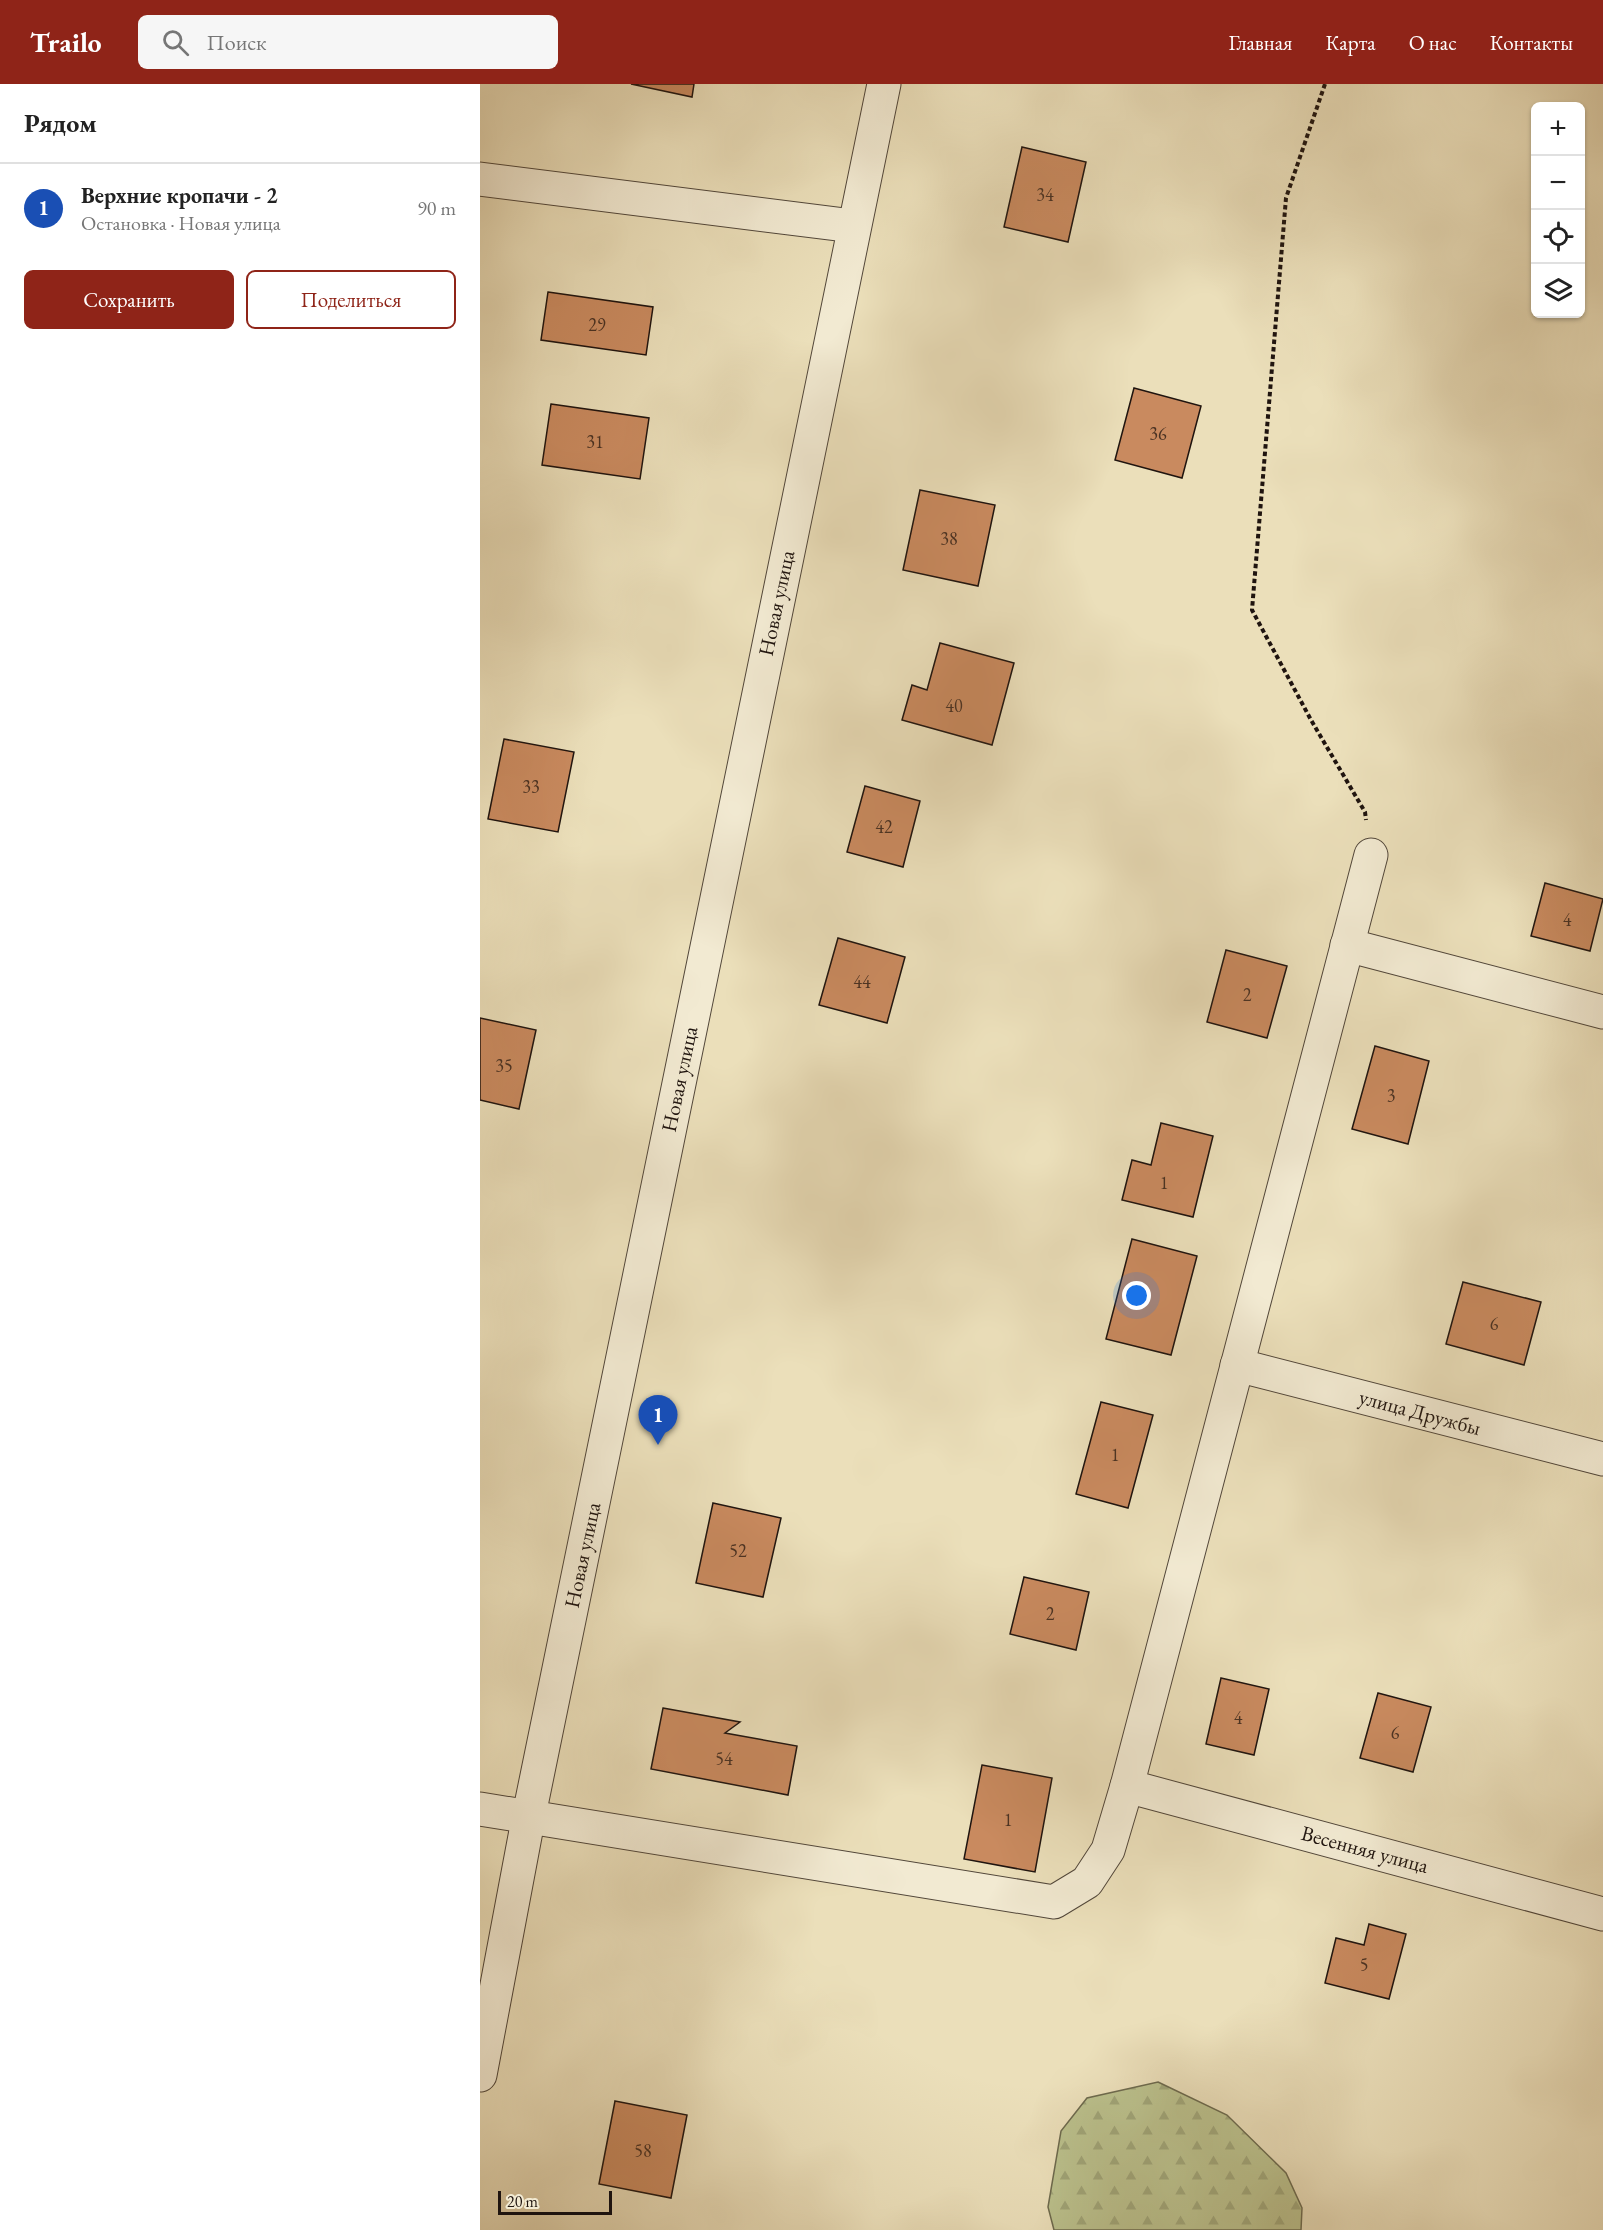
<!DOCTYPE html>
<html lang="ru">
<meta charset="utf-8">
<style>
body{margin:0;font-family:"EB Garamond",serif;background:#f6f6f6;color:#222}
.controls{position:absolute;right:18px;top:18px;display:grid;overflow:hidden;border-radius:9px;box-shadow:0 2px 4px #0004}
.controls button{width:54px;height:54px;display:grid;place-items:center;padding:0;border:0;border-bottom:2px solid #e0e0e0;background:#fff;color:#222;font:30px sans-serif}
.scale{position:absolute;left:18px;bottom:15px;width:114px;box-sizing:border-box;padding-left:6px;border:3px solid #1f140f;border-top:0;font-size:16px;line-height:21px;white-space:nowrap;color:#1f140f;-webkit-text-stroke:4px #f2ead2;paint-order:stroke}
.you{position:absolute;left:657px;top:1212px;width:21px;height:21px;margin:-15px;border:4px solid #fff;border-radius:50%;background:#1a73e8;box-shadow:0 0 0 9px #1a73e833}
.badge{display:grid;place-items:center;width:39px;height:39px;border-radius:50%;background:#8f2418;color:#fff;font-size:20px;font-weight:700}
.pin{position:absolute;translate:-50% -50px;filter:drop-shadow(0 2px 3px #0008)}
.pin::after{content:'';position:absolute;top:32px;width:21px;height:18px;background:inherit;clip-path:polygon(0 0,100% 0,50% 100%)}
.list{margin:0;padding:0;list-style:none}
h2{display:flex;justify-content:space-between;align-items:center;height:78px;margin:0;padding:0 24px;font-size:26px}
h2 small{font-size:20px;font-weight:400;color:#767676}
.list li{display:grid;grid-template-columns:39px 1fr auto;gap:18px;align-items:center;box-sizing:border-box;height:90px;padding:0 24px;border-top:2px solid #e0e0e0}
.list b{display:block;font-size:22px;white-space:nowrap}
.list p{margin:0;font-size:20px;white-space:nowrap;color:#767676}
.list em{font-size:20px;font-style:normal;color:#767676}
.actions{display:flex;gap:12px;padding:18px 24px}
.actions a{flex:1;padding:14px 0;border:2px solid #8f2418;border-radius:9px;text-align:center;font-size:21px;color:#8f2418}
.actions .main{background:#8f2418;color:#fff}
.icon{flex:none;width:33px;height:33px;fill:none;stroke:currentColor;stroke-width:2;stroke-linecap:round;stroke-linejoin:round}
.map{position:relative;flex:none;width:1123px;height:2146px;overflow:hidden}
header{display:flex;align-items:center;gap:36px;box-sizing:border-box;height:84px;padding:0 30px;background:#8f2418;color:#fff}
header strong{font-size:28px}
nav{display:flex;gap:33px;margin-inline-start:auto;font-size:21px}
.search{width:420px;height:54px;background:#f6f6f6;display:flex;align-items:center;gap:15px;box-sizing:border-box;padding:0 21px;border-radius:9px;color:#767676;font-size:22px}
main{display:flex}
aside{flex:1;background:#fff}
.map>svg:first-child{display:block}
</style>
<header>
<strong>Trailo</strong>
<div class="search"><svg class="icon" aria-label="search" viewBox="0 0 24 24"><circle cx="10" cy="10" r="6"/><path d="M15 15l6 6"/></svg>Поиск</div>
<nav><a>Главная</a><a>Карта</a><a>О нас</a><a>Контакты</a></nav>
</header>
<main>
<aside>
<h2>Рядом<small></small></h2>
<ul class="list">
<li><span class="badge" style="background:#1a4fb4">1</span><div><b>Верхние кропачи - 2</b><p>Остановка · Новая улица</p></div><em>90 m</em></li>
</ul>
<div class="actions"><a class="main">Сохранить</a><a>Поделиться</a></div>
</aside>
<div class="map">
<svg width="1123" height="2146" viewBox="0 0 1123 2146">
<defs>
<pattern id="forest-firs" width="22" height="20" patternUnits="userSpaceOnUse" patternTransform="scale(1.5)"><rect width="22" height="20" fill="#bbc18d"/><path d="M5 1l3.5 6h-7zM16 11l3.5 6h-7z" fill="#a0a578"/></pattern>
</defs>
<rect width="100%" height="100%" fill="#ebdfba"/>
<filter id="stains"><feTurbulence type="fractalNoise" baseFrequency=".00333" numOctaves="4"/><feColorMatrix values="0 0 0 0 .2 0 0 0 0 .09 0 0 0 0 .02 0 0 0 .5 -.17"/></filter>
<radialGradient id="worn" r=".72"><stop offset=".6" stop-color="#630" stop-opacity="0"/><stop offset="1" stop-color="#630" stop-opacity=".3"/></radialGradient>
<path fill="url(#forest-firs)" stroke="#6d6a4e" stroke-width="1.5" d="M678,1998L747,2031L806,2089L822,2124L821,2146H574L568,2123L581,2047L607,2014Z"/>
<g fill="#c98a5f" stroke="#1f140f" stroke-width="1.5">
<path d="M151,0H214L212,13Z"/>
<path d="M542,63L606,78L588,158L524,143Z"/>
<path d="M68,208L173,223L166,271L61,256Z"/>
<path d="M654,304L721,322L702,394L635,376Z"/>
<path d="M71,320L169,334L160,395L62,381Z"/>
<path d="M440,406L515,421L498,502L423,486Z"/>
<path d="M460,559L534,579L512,661L422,636L432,601L447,606Z"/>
<path d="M24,655L94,668L78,748L8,735Z"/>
<path d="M385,702L440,717L423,783L367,768Z"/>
<path d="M1065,799L1123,815L1110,867L1051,852Z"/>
<path d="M358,854L425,873L407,939L339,921Z"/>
<path d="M746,866L807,882L787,954L727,938Z"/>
<path d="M0,934L56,946L39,1025L0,1016Z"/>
<path d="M895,962L949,977L928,1060L872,1045Z"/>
<path d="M681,1039L733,1052L713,1133L642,1116L652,1076L671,1081Z"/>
<path d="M652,1155L717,1172L691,1271L626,1255Z"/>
<path d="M983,1198L1061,1218L1044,1281L966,1260Z"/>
<path d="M621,1318L673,1331L648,1424L596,1410Z"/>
<path d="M233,1419L301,1434L283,1513L216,1499Z"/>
<path d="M544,1493L609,1508L596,1566L530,1550Z"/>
<path d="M741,1594L789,1605L774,1671L726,1660Z"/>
<path d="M898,1609L951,1623L933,1688L880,1674Z"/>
<path d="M183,1624L260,1638L245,1649L317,1662L308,1711L171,1685Z"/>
<path d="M502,1681L572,1694L555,1788L484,1775Z"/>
<path d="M889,1840L926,1850L909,1915L845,1899L856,1854L884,1861Z"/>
<path d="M135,2017L207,2031L191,2114L119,2100Z"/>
</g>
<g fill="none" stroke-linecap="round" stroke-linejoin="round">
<defs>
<g id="minor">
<path d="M0,95L373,142"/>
<path d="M867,861L1123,928"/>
<path d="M757,1281L1123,1375"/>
<path d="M647,1702L1123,1830"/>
<path d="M0,1725L574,1818L607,1798L628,1766L647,1702L891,771"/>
<path d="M0,1991L49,1731L404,0"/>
</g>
</defs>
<use href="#minor" stroke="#52473a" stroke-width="35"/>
<path stroke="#1f140f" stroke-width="4" stroke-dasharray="4.5 3" stroke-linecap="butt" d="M845,0L806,114L772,526L831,636L885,728L886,736"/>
<use href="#minor" stroke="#f2ead2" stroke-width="33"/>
</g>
<g text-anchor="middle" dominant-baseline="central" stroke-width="4.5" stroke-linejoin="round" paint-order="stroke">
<g font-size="18" fill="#4a3223">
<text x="565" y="110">34</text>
<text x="117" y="240">29</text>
<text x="678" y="349">36</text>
<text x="115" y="357">31</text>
<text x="469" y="454">38</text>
<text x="474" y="621">40</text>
<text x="51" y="702">33</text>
<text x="404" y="742">42</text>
<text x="1087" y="835">4</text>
<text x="382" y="897">44</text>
<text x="767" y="910">2</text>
<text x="24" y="981">35</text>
<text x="911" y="1011">3</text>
<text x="684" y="1098">1</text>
<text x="1014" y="1239">6</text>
<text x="635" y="1370">1</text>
<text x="258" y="1466">52</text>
<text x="570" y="1529">2</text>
<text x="758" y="1633">4</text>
<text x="915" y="1648">6</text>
<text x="244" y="1674">54</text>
<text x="528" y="1735">1</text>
<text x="884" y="1880">5</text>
<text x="163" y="2066">58</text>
</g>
<g font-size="21" fill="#1f140f" stroke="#f2ead2">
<text transform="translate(296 519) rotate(-78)">Новая улица</text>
<text transform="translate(199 995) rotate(-78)">Новая улица</text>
<text transform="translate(940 1328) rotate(15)">улица Дружбы</text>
<text transform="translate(102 1471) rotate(-78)">Новая улица</text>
<text transform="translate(885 1765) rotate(15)">Весенняя улица</text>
</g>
</g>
<rect width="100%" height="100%" filter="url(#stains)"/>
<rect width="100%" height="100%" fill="url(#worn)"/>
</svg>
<div class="controls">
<button>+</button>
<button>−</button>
<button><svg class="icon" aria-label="locate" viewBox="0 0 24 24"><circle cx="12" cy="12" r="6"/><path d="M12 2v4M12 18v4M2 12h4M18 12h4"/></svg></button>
<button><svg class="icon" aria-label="layers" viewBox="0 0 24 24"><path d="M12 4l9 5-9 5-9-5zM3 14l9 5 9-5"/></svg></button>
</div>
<div class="scale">20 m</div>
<div class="you"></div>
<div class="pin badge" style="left:178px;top:1361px;background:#1a4fb4">1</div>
</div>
</main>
